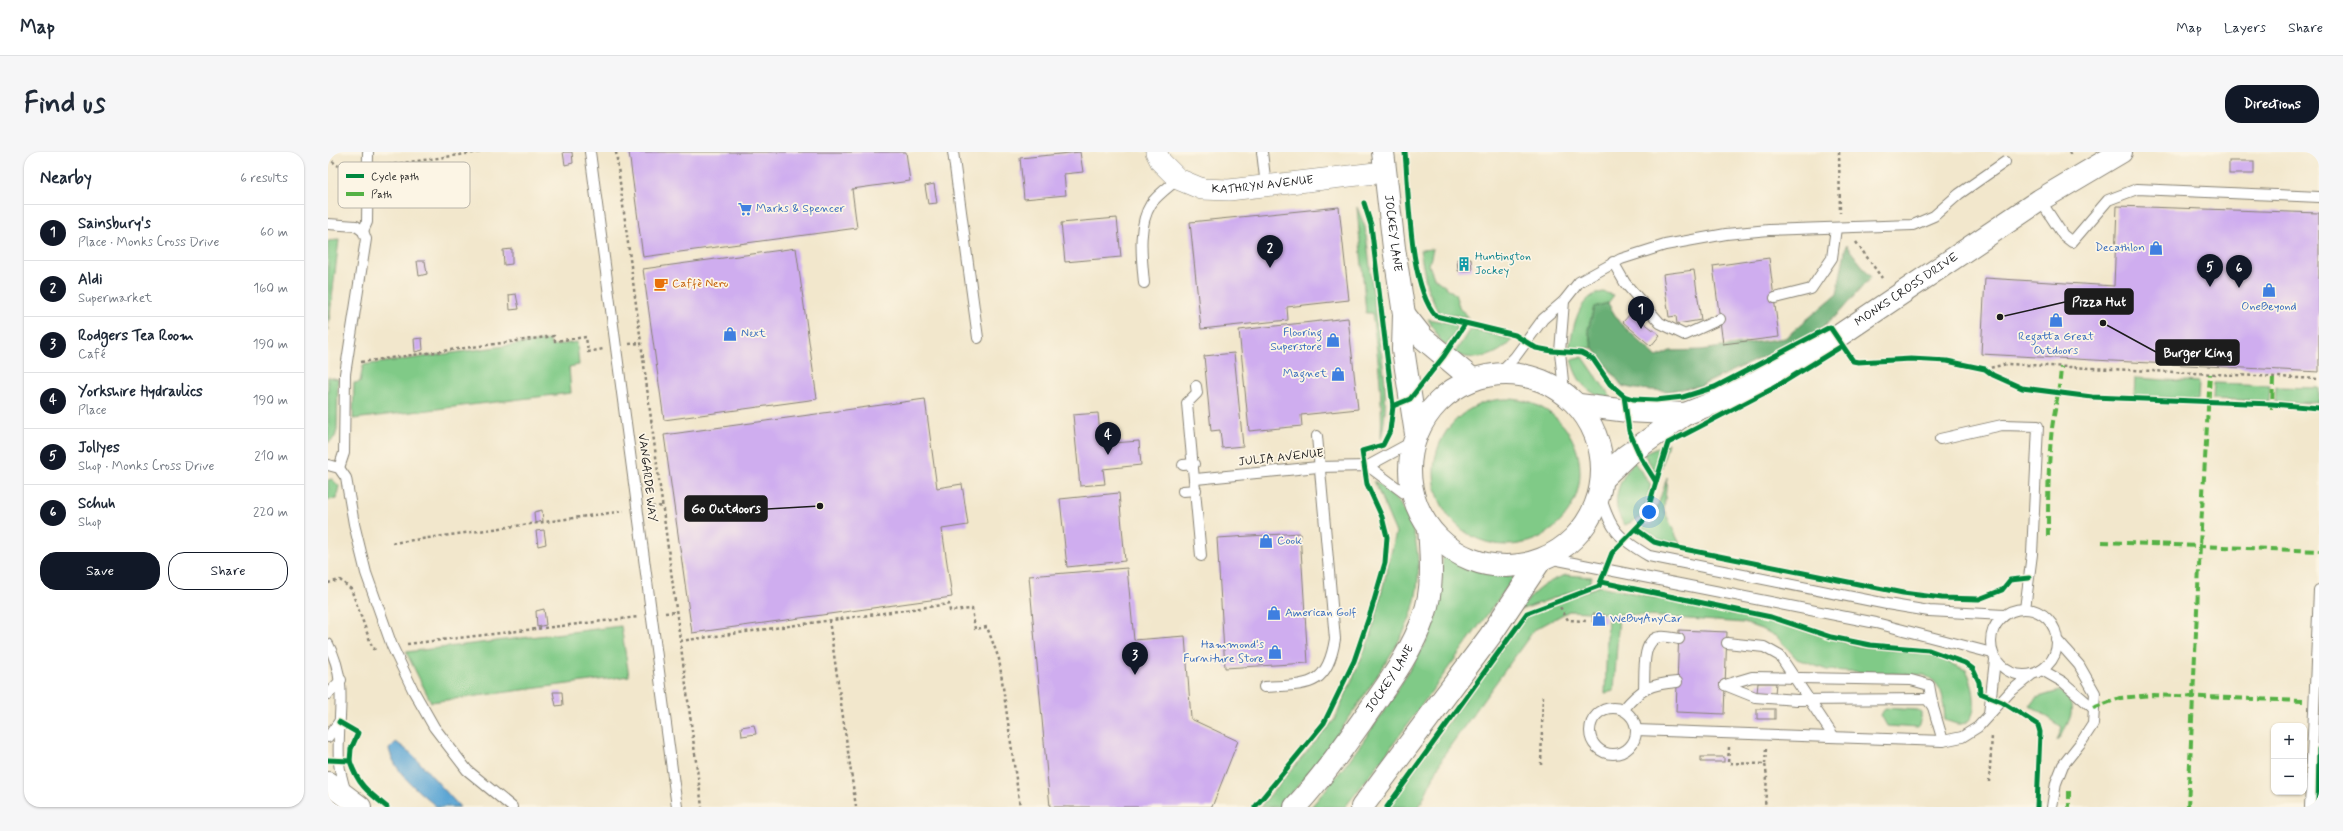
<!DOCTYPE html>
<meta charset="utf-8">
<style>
body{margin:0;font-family:Mynerve,sans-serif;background:#f6f6f7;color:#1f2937}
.controls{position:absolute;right:12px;bottom:12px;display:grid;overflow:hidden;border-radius:8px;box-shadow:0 1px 3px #0004}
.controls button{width:36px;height:36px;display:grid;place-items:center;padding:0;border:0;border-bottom:1px solid #e0e1e3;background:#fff;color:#1f2937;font:20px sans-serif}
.you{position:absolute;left:1321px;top:360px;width:14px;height:14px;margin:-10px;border:3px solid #fff;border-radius:50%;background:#1a73e8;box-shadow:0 0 0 6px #1a73e833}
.badge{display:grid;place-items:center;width:26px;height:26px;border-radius:50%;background:#111827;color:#fff;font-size:13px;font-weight:700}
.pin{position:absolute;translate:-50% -33px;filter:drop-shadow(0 1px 2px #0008)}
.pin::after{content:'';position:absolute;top:21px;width:14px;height:12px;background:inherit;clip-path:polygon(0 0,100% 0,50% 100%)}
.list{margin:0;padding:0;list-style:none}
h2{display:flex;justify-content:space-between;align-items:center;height:52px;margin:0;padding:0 16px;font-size:17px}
h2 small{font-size:13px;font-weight:400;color:#747a83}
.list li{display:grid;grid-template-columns:26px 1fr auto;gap:12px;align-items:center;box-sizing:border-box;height:56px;padding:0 16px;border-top:1px solid #e0e1e3}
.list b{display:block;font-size:15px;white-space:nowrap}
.list p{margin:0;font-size:13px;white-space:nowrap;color:#747a83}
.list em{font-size:13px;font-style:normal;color:#747a83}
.actions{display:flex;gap:8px;padding:12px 16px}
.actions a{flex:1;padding:9px 0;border:1px solid #111827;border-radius:16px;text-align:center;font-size:14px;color:#111827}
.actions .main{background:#111827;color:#fff}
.map{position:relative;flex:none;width:1991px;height:655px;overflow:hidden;border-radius:16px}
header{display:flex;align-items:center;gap:24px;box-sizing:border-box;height:56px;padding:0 20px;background:#fff;border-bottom:1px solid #e0e1e3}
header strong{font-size:19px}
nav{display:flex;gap:22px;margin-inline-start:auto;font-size:14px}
.intro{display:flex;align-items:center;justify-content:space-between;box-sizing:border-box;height:96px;padding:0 24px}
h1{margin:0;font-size:28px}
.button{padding:10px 18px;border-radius:16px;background:#111827;color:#fff;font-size:14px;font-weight:700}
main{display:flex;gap:24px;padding:0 24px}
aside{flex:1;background:#fff;border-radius:16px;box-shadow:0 1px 3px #0004}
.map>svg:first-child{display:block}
</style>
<header>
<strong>Map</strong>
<nav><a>Map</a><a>Layers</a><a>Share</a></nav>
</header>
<div class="intro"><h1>Find us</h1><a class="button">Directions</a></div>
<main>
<aside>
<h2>Nearby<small>6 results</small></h2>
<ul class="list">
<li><span class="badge">1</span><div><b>Sainsbury's</b><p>Place · Monks Cross Drive</p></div><em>60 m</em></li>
<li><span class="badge">2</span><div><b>Aldi</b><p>Supermarket</p></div><em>160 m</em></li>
<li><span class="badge">3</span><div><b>Rodgers Tea Room</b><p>Café</p></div><em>190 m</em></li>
<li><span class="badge">4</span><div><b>Yorkshire Hydraulics</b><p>Place</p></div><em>190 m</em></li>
<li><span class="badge">5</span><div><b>Jollyes</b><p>Shop · Monks Cross Drive</p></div><em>210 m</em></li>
<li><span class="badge">6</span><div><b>Schuh</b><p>Shop</p></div><em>220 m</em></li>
</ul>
<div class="actions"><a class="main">Save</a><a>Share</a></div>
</aside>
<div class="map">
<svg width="1991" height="655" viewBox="0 0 1991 655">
<rect width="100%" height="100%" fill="#fcf5e5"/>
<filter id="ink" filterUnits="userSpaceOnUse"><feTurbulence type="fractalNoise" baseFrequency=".025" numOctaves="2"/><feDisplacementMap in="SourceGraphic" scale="8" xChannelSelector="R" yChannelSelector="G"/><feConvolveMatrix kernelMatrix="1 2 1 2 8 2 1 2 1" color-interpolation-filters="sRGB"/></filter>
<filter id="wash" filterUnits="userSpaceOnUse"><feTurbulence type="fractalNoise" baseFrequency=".012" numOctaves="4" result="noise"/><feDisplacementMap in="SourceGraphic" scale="16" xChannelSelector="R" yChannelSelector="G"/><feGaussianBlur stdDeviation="0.9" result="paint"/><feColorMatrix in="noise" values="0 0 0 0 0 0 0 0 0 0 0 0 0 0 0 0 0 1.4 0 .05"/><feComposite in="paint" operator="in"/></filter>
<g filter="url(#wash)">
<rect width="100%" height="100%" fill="#f2e7cc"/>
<g fill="#80ca87" stroke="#4e7352">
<path d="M104,9L106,23L54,30L52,16Z"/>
<path d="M1029,55L1037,75C1041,103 1044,132 1047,160C1053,202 1063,244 1053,287C1055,244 1050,204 1044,161H1038Z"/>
<path d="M11,88L0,178V89Z"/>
<path d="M1105,97L1101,113L1106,126L1127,142L1132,157L1142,166L1110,160L1099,135L1092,98Z"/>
<path d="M1275,140L1286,143L1280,151L1266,155L1260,178L1265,196H1241C1246,175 1249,144 1275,140Z"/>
<path d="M1100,167L1127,172L1129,179L1118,194L1112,188Z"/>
<path d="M1142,177L1185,187C1169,205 1149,210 1126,202Z"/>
<path d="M222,188L223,194L249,190L251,213L241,215L243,241L25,267L26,231L32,230L35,213Z"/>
<path d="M1255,205L1286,250C1260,241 1251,234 1243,208Z"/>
<path d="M0,225L10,227L9,278L7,285L0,291Z"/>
<path d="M1807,226L1871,230L1870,248L1806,244Z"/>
<path d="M1886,231L1942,233L1941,249L1885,247Z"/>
<path d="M1948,235L1991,236V251L1947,250Z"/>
<circle cx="1179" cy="320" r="73"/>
<path d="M1340,291L1331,325L1316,302Z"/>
<path d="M1306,310L1323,333L1314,365L1297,373C1280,353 1291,327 1306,310Z"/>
<path d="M1339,325L1336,358L1352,392L1332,388L1312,375L1324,372Z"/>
<path d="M4,327L11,334L8,347L0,348V328Z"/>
<path d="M1046,329C1092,354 1098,418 1083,463C1075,485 1060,507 1047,527C1018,571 988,616 951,655H932L1007,567L1043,484L1068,381Z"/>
<path d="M1115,402C1138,417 1160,423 1187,424L1053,609L1017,655H983C1019,614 1051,569 1079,522C1088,507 1099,491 1105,474C1113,450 1114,427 1115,402Z"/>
<path d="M1238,423L1264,425L1260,434L1192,458C1204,440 1217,430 1238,423Z"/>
<path d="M1271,434L1450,471L1530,494L1601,502L1638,518C1646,530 1655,575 1629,572C1625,571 1620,569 1617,568C1615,547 1617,533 1596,523L1499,518L1469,507L1449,485L1436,478L1416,471L1291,462L1286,539L1277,541L1280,461L1241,459L1206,478L1117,601L1091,655H1061L1064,648L1199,461Z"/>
<path d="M293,474L301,524L103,550L78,500Z"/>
<path d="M1731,539C1754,552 1740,573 1729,589L1734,575L1702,553L1708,546Z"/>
<path d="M1557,556L1590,558L1593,560V566L1590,576L1559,574L1553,563Z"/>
</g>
<path fill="#68ae74" stroke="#426548" d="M1518,93L1543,125L1510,162L1487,181L1372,234L1341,239L1308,237L1294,234L1265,196L1260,178L1266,155L1280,151L1291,170L1329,205L1342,199L1373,198L1457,186L1509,142Z"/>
<path fill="#5ca6d4" stroke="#3c6178" d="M68,590L84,602L132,655H109C90,639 67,621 61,597Z"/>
<g id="blocks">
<g fill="#cfadef">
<path d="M235,0H244L245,11L237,13Z"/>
<path d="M301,0H578L582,29L524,37L529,76L315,105Z"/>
<path d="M752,0L755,20L736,22L738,43L696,47L692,6Z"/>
<rect x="1901" y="9" width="25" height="13"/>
<path d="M606,32L609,51L600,52L597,34Z"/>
<path d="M1789,54L1991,61V220L1653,202L1657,126L1786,134Z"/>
<path d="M1011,55L1021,148L959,155L960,168L873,177L862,70Z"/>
<path d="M789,66L793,105L737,110L733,71Z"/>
<path d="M468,96L489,247L336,268L315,117Z"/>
<path d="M184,97V112L176,113L175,98Z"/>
<path d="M1143,106L1144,118L1130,119L1129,107Z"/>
<path d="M1441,106L1451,185L1395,192L1385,114Z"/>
<path d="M89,109H97L99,122L91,124Z"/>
<path d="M1366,118L1373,168L1349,172L1348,164L1341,165L1335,122Z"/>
<path d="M188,142L191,157L182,158L181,143Z"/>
<path d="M1303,161L1332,183L1323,194L1295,170Z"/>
<path d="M1020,166L1030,257L973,263L974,274L921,279L911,178Z"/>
<path d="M94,186L95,198L87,200L86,187Z"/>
<path d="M906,201L915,294L894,296L892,278L883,279L876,204Z"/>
<path d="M597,247L609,336L634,332L640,373L614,377L624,445L364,481L336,283Z"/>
<path d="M770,261L773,292L811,289L813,313L775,317L777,332L752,334L745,263Z"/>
<path d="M791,341L797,409L739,415L732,347Z"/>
<path d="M214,358L215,369L207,371L206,360Z"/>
<path d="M216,378L218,392L210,394L208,379Z"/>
<path d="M972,381L980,511L897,516L889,386Z"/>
<path d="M799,416L806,488L857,484L863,567L910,589L884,655H722L701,424Z"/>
<path d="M216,457L218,473L209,475L208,459Z"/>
<path d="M1265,462L1277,463V471L1264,470Z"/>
<path d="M1351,478L1399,480L1396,562L1348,560Z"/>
<path d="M1430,531H1448L1447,542L1429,541Z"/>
<path d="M225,540H234L235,553L228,554Z"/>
<rect x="1429" y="557" width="18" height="10"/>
<path d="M426,573L428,582L414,584L413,575Z"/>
<rect x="1373" y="605" width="23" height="5"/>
</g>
</g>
</g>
<g filter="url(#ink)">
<use href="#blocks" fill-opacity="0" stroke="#878274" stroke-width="1"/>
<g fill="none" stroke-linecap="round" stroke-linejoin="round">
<defs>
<g id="service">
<path d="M262,0L349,655"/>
<path d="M625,0L650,186"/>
<path d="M934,0L938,34"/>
<path d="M1712,48L1735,83L1744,90L1780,48L1809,37L1991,45"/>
<path d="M0,72L28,74L35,79L39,70L40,0"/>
<path d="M1285,110L1297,131L1332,171L1357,183L1392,167"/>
<path d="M816,131C814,107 809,74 823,52C829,43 842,34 850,27"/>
<path d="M1447,146L1483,137L1504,106L1508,76"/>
<path d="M1171,221L1187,205L1215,167L1236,149L1251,130L1293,107L1337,93L1398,82L1441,78L1585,73L1606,64L1631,42L1677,10"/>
<path d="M868,234L869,241L859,251L873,404"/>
<path d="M1236,239L1232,200L1236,149"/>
<path d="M1612,287L1674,273L1710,274L1704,402L1697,457"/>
<path d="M0,313L11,316L18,326L26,372L38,421L64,494L85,538L106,575L139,618L184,655"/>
<path d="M855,313L866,312"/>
<path d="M1040,314L1086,289"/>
<path d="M11,316L16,301L17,222L38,87L35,79"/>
<path d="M868,327L990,315L1040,314L1087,349"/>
<path d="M855,339L868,338"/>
<path d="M1272,342C1282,378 1290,386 1321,404L1559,452L1601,459L1676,463"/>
<path d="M1220,406L1548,471L1664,501"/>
<circle cx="1696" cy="490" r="33"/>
<path d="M1399,491L1436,495L1452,504L1506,585"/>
<path d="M0,492C22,533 8,568 11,611C12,621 15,631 18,641"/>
<path d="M1714,518L1735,530L1765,556"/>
<path d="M1397,533L1427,545L1469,548L1599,547L1605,555L1615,589"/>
<path d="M1397,533L1424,525L1583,528L1601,533L1605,555"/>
<path d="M936,535C979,532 999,537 1007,487L989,284"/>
<path d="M1316,537C1317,522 1313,487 1332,485C1338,484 1345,486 1351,487"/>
<path d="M0,542L13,528"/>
<circle cx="1285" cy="579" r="23"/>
<path d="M1295,558C1312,537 1322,532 1349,530"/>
<path d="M1661,562L1667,508"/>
<path d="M1308,578L1615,589L1634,585L1650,575L1682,540L1703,523"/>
<path d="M0,585L11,570"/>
<path d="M1724,655L1728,631L1735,613L1754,589L1765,572L1767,541L1751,513L1728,487"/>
<path d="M1982,655L1991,438"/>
</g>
<g id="minor">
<path id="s1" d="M828,0L833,10L850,27L874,37L901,38L1056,20"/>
</g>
<g id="tertiary">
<path id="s2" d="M1055,0L1066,96L1076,162L1075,197L1088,282"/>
<path d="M1076,162L1095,186L1144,227"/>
<circle cx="1178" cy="318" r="96"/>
<path d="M1251,253L1300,259L1357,262"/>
<path id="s3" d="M1275,326L1298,304L1357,262L1393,248L1427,231L1509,185L1712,48L1793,0"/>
<path d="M0,631L32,655"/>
<path id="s4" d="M967,655C993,627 1014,597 1036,566C1058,534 1083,502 1096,464C1106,436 1103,405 1101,376"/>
<path d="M1034,655L1162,484L1212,409"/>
</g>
</defs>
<use href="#service" stroke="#878274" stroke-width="12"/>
<use href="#minor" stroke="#878274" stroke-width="22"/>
<use href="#tertiary" stroke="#878274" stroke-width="24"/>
<g stroke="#878274" stroke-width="2.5" stroke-dasharray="3 3" stroke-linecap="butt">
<path d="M288,0L374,655"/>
<path d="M1511,0L1512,61"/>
<path d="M1741,0L1743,4"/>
<path d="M0,5C8,13 14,18 25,17"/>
<path d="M54,14L152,0"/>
<path d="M1528,90L1554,126"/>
<path d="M301,192L313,191"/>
<path d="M33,210L226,184L227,189L258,185L260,200L275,197"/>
<path d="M1657,217L1679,212L1991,227"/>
<path d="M324,355L335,354"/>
<path d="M64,391L296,359"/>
<path d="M0,431L12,428L23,437L45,497L50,496"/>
<path d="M1229,450L1240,468L1258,469"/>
<path d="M337,461L349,460"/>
<path d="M501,468L528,655"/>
<path d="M352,489L621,452L622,459L644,457L647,477L659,475L671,507L692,655"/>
<path d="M79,492L310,465"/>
<path d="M1401,595L1400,611L1437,612L1439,624L1437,655"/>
<path d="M1437,612L1438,596"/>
<path d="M1213,613L1215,541"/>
<path d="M1661,630L1664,584"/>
</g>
<use href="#service" stroke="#fff" stroke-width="10"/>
<use href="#minor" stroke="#fff" stroke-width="21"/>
<use href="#tertiary" stroke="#fff" stroke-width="22"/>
<g stroke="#55b145" stroke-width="4" stroke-dasharray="8 4" stroke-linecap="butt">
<path d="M1944,258L1945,225"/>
<path d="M1720,384C1720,348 1720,312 1724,276C1727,255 1732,236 1733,215"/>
<path d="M1774,390L1991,399"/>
<path d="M1765,556L1792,546L1825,543L1976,549"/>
<path d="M1741,639V655"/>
<path d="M1860,655L1872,393L1882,222"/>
</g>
<defs>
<g id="cycleway">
<path d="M1077,0C1081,42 1081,134 1108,164L1187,183L1208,196L1224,199L1253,201L1265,207L1282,232L1296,244L1305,247L1328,248L1355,245L1387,235L1502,175L1525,209L1530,210L1583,207L1619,209L1657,217L1665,223L1694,236L1764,245L1944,252L1991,256"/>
<path d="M1065,254L1082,247L1116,204L1137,172"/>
<path d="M1328,330L1340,291L1444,237L1514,194"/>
<path d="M1308,377L1326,390L1341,394L1575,441L1614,446L1651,447L1674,438L1682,428L1701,426"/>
<path d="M1273,430L1443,465L1503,485L1542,493L1601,498L1637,511L1645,517L1651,530L1652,541L1674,550L1710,573L1712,580L1709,655"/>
<path d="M11,570L30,581L23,597L22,609"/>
<path d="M0,608L22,609C30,633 40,640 59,655"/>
<path d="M927,655L996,571L1026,509L1043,459L1057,411L1059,385L1054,365L1039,332L1034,299L1055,293L1062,279L1065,254L1043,73L1036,51"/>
<path d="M1059,655L1199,461L1271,434L1284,401L1317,367L1328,330L1313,306L1301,279L1296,244"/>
<path d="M1990,655L1991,597"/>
</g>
</defs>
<use href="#cycleway" stroke="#fcf5e5" stroke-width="8"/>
<use href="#cycleway" stroke="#00873e" stroke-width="5"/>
</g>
</g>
<defs>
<symbol id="supermarket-bare" viewBox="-9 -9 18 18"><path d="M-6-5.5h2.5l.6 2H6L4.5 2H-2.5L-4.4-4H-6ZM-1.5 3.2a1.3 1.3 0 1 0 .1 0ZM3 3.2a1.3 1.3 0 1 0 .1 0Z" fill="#3f7fe0" stroke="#fcf5e5" stroke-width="2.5" paint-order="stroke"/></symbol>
<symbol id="shop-bare" viewBox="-9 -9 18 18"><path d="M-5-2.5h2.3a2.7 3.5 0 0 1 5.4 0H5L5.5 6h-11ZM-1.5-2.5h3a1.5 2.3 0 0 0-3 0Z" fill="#3f7fe0" stroke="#fcf5e5" stroke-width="2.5" paint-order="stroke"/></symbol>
<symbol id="building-bare" viewBox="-9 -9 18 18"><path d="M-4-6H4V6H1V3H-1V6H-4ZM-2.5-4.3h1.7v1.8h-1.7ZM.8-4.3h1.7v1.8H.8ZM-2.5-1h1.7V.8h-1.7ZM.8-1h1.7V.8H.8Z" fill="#0f9aa8" stroke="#fcf5e5" stroke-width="2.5" paint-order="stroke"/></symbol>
<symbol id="cafe-bare" viewBox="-9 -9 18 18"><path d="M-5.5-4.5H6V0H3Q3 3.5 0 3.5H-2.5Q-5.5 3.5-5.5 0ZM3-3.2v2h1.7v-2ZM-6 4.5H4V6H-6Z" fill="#e8710a" stroke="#fcf5e5" stroke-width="2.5" paint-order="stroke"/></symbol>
</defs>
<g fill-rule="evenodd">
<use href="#supermarket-bare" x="407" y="47" width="20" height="20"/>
<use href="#shop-bare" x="1818" y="86" width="20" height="20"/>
<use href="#building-bare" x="1126" y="102" width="20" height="20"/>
<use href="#cafe-bare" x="323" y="122" width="20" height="20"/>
<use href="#shop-bare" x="1931" y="128" width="20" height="20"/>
<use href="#shop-bare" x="1718" y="158" width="20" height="20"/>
<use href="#shop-bare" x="392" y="172" width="20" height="20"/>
<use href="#shop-bare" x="995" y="178" width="20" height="20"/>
<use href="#shop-bare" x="1000" y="212" width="20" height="20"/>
<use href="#shop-bare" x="928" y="379" width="20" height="20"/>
<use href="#shop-bare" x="936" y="451" width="20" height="20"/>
<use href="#shop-bare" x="1261" y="457" width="20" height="20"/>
<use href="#shop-bare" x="937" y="490" width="20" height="20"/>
</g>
<g text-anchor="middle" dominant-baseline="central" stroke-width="3.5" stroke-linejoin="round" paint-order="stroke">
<g font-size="12" fill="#1c1c1c" stroke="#fcf5e5">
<text stroke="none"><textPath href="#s1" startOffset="122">KATHRYN AVENUE</textPath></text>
<text stroke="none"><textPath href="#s2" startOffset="82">JOCKEY LANE</textPath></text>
<text stroke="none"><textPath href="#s3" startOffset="359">MONKS CROSS DRIVE</textPath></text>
<text transform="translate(953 306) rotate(-6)">JULIA AVENUE</text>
<text transform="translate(319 326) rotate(83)">VANGARDE WAY</text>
<text stroke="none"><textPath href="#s4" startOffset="160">JOCKEY LANE</textPath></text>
</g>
<g font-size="12" fill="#366cbe" stroke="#fcf5e5" text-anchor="start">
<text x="428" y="57">Marks &amp; Spencer</text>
<text x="1817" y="96" text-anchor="end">Decathlon</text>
<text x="1941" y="155" text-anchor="middle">OneBeyond</text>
<text x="994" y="181" text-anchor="end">Flooring<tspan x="994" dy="14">Superstore</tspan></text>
<text x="413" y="182">Next</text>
<text x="1728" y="185" text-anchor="middle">Regatta Great<tspan x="1728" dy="14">Outdoors</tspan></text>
<text x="999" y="222" text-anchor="end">Magnet</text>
<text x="949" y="389">Cook</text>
<text x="957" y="461">American Golf</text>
<text x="1282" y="467">WeBuyAnyCar</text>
<text x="936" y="493" text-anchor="end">Hammond's<tspan x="936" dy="14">Furniture Store</tspan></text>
</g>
<g font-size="12" fill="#0d838f" stroke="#fcf5e5" text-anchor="start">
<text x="1147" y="105">Huntington<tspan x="1147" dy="14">Jockey</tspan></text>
</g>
<g font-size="12" fill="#c56008" stroke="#fcf5e5" text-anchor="start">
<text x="344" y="132">Caffè Nero</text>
</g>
</g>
<rect x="10" y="10" width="132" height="46" rx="6" fill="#fcf5e5" stroke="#b9b4a9" stroke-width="1"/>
<rect x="18" y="22" width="18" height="4" fill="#00873e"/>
<rect x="18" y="40" width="18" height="4" fill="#55b145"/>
<g font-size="11" fill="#1c1c1c">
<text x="43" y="28">Cycle path</text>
<text x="43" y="46">Path</text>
</g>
<path fill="none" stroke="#1c1c1c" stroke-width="1.5" d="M1672 165L1737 150M1775 171L1828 200M492 354L439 357"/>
<g fill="#1c1c1c" stroke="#fcf5e5" stroke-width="1.5">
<circle cx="1672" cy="165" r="4"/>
<circle cx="1775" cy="171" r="4"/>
<circle cx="492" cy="354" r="4"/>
</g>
<g fill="#1c1c1c" stroke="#1c1c1c" stroke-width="1.5">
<rect x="1737" y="137" width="68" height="25" rx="4"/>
<rect x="1828" y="188" width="83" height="25" rx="4"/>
<rect x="357" y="344" width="82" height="25" rx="4"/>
</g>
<g font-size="13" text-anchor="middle" font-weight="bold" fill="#fff">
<text x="1771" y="154">Pizza Hut</text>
<text x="1870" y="205">Burger King</text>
<text x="398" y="361">Go Outdoors</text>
</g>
</svg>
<div class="controls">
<button>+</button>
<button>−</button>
</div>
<div class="you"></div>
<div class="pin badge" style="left:1313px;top:177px">1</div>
<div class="pin badge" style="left:942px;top:116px">2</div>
<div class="pin badge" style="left:807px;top:523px">3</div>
<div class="pin badge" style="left:780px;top:303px">4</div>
<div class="pin badge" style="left:1882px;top:135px">5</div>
<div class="pin badge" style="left:1911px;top:136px">6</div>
</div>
</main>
